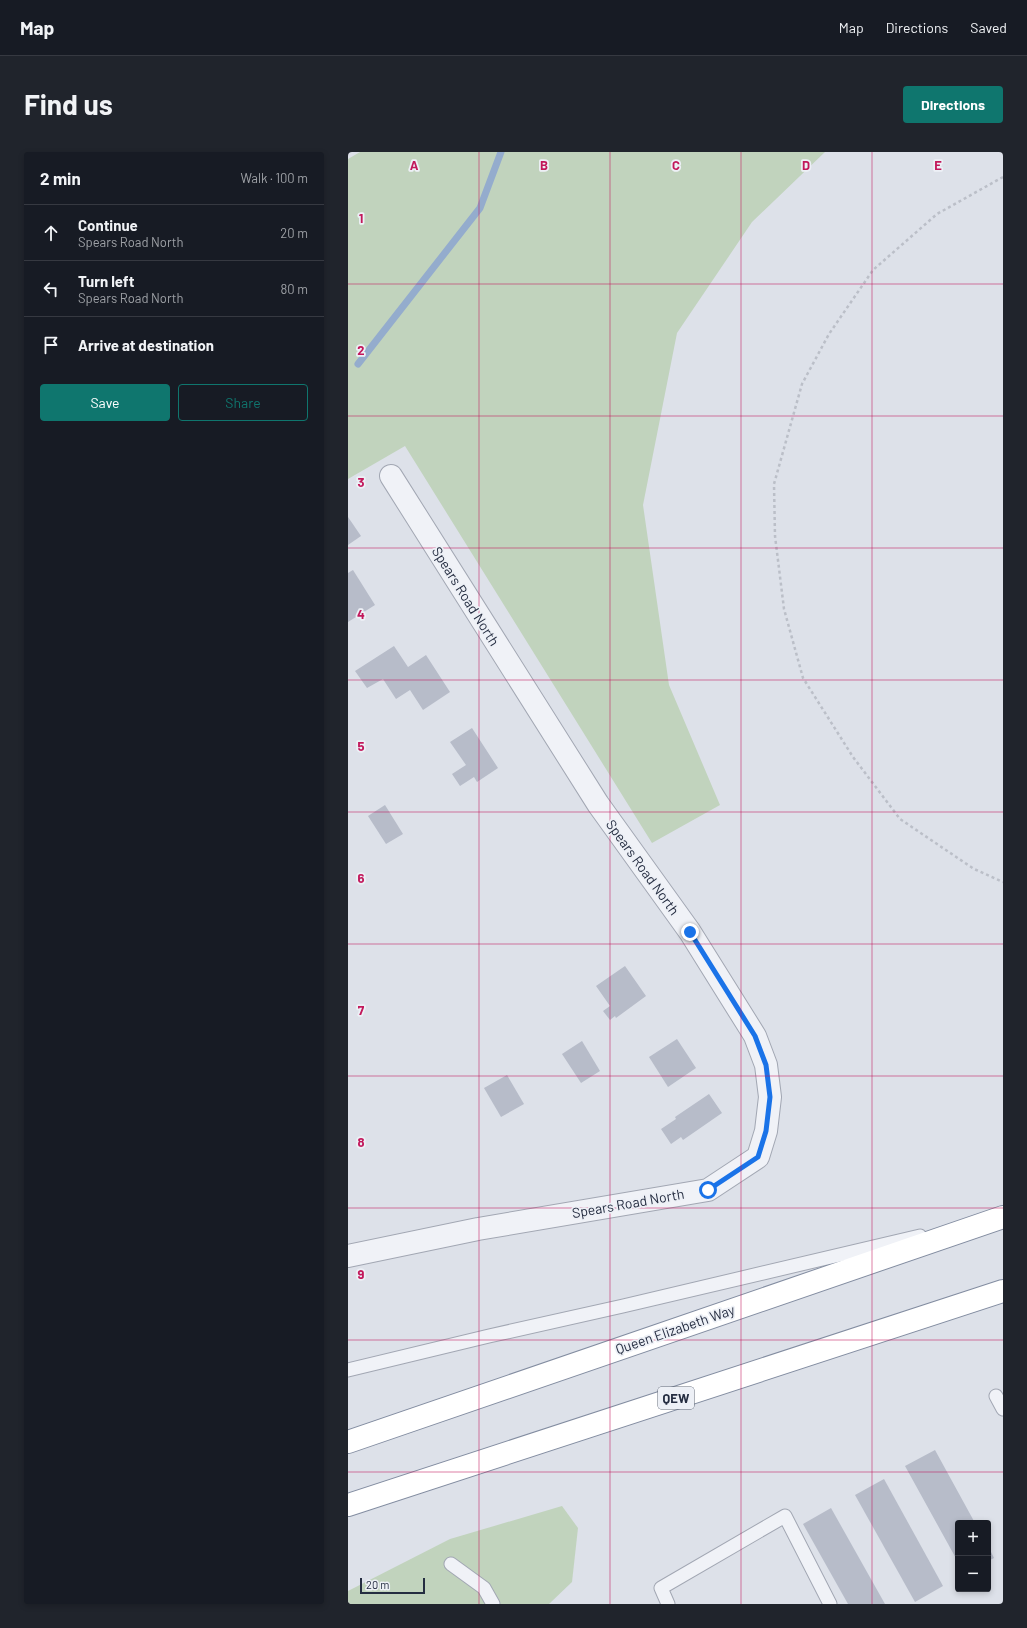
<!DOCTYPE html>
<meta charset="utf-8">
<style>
body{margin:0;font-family:Barlow,sans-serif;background:#20242c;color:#f1f3f6}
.controls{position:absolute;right:12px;bottom:12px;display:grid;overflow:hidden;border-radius:4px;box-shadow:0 2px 6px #0003}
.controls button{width:36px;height:36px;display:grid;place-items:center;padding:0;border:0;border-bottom:1px solid #363941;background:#171b24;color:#f1f3f6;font:20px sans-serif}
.scale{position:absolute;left:12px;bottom:10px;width:65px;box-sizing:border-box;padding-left:4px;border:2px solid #252d41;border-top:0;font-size:11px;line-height:14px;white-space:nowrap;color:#252d41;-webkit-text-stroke:3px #edf0f6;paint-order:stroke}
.stop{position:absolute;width:12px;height:12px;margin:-9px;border:3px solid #1a73e8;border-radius:50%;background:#fff}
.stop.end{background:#1a73e8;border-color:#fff;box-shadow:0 1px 4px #0008}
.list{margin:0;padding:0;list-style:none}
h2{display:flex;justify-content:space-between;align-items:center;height:52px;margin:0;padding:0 16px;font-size:17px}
h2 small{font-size:13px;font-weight:400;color:#9ea1a6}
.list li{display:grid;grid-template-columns:26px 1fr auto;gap:12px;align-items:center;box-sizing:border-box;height:56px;padding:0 16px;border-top:1px solid #363941}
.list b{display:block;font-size:15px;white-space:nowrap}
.list p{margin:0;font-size:13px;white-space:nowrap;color:#9ea1a6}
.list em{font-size:13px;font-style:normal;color:#9ea1a6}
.actions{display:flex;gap:8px;padding:12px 16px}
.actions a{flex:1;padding:9px 0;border:1px solid #0f766e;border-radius:4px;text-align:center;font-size:14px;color:#0f766e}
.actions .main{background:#0f766e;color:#fff}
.icon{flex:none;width:22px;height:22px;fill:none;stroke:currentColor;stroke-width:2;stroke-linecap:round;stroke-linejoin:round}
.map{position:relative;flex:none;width:655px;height:1452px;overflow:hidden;border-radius:4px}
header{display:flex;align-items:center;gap:24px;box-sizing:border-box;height:56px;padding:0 20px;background:#171b24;border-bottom:1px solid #363941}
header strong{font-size:19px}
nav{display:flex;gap:22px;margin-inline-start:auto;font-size:14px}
.intro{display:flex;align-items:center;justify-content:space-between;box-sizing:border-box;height:96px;padding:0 24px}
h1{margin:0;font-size:28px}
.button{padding:10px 18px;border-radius:4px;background:#0f766e;color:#fff;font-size:14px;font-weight:700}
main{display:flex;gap:24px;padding:0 24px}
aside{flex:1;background:#171b24;border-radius:4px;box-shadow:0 2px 6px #0003}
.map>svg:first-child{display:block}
</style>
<header>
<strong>Map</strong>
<nav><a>Map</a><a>Directions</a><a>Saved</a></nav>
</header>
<div class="intro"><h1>Find us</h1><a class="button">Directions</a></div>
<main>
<aside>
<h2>2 min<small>Walk · 100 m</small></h2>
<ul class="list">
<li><svg class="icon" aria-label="ahead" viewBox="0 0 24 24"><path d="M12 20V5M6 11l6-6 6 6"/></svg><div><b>Continue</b><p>Spears Road North</p></div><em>20 m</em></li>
<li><svg class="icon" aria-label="left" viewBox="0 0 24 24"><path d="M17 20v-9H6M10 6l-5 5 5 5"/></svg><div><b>Turn left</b><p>Spears Road North</p></div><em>80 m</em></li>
<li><svg class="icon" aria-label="arrive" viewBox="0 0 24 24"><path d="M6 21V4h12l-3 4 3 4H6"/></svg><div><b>Arrive at destination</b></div></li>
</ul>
<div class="actions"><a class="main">Save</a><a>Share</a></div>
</aside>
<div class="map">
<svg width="655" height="1452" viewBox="0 0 655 1452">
<rect width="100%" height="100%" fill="#dde1e9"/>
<g fill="#c1d3bd">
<path d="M12,0H477L404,70L329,181L295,353L321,533L372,653L304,691L57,294L0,327V7Z"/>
<path d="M214,1354L230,1376L224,1430L201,1452H0V1439L102,1387Z"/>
</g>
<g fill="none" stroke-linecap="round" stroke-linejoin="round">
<path stroke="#94accd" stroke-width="7" d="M10,212L132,56L153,0"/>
</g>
<g fill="#b7bcc9">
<path d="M0,365L13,384L0,393Z"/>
<path d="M5,418L27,453L0,470V421Z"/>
<path d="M46,494L60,515L78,503L102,540L75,558L62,538L48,547L35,527L19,536L7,519Z"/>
<path d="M124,576L150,616L129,630L126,625L112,634L104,622L118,613L102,590Z"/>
<path d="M37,653L55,682L38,692L20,664Z"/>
<path d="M277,814L298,844L268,866L267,864L262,868L255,859L262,854L248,834Z"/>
<path d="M329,887L348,916L320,935L301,905Z"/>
<path d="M234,889L252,919L233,931L214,902Z"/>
<path d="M159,923L176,952L153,965L136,936Z"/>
<path d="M361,942L374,961L335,988L333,985L323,992L313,977L328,967L327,965Z"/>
<path d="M587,1298L627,1371H610V1410L557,1314Z"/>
<path d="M536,1327L595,1434L567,1450L507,1343Z"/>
<path d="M483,1356L537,1452H500L455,1372Z"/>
<path d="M640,1394L646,1406L640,1409Z"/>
</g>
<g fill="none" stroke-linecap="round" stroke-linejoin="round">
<defs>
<g id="lane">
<path d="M0,1218L141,1184L275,1154L572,1084"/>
<path d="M648,1244L655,1257"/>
<path d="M103,1412L136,1436L145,1452"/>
<path d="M320,1452L313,1436L437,1364L482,1452"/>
</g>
<path id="street" d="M0,1104L130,1077L360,1038L410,1005L418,979L422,945L418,913L407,884L342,780L250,652L43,324"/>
<g id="highway">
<path d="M0,1290L655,1065"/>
<path d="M0,1353L655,1139"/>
</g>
</defs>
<use href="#lane" stroke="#a2a7b3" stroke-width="15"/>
<use href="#street" stroke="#a2a7b3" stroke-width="24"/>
<use href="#highway" stroke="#838da1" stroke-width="24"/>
<path stroke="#bbbfc8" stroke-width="2.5" stroke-dasharray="3 3" stroke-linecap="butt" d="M655,25L589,62L525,118L481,182L454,232L426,332L427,384L436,457L455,526L505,605L552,667L626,717L655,730"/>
<use href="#lane" stroke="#f0f2f7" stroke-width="13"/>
<use href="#street" stroke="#f0f2f7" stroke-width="22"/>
<use href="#highway" stroke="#fff" stroke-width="22"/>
</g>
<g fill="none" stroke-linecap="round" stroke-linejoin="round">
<path stroke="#1a73e8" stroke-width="5" d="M342,780L407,884L418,913L422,945L418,979L410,1005L360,1038"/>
</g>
<path fill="none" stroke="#c2185b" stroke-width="1" stroke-opacity="0.55" d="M131,0V1452M262,0V1452M393,0V1452M524,0V1452M0,132H655M0,264H655M0,396H655M0,528H655M0,660H655M0,792H655M0,924H655M0,1056H655M0,1188H655M0,1320H655"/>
<g text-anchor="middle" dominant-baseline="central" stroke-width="3.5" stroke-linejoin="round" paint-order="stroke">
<rect fill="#edf0f6" stroke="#616877" stroke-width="1" x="310" y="1235" width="36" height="22" rx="3"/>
<g font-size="13" font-weight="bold" fill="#252d41">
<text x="328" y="1246">QEW</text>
</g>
<g font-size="14" fill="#252d41" stroke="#edf0f6">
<text transform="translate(118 444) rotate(58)">Spears Road North</text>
<text transform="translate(295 715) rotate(54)">Spears Road North</text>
<text transform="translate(280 1051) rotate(-10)">Spears Road North</text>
<text transform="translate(327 1177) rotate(-19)">Queen Elizabeth Way</text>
</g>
</g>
<g font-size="13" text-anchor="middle" font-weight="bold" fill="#c2185b" stroke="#edf0f6" stroke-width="3.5" stroke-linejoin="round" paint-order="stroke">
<text x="66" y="18">A</text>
<text x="196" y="18">B</text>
<text x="328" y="18">C</text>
<text x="458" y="18">D</text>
<text x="590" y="18">E</text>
<text x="13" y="71">1</text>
<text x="13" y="203">2</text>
<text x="13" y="335">3</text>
<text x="13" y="467">4</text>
<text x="13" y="599">5</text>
<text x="13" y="731">6</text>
<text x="13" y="863">7</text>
<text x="13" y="995">8</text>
<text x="13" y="1127">9</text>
</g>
</svg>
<div class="controls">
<button>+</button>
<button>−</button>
</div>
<div class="scale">20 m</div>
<div class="stop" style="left:360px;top:1038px"></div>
<div class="stop end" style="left:342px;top:780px"></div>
</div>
</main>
